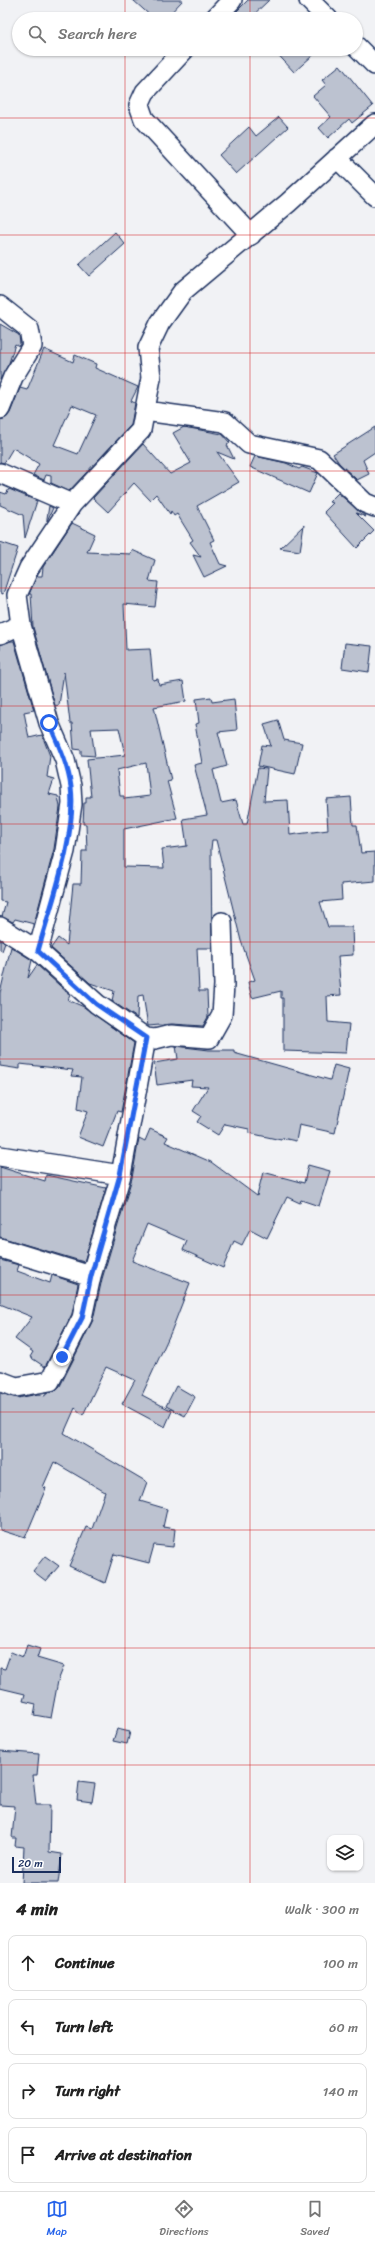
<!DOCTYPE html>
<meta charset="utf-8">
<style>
:root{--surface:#fff;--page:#f2f2f2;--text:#222;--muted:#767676;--line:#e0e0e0;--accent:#2563eb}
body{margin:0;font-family:Sriracha,sans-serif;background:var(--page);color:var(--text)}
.controls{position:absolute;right:12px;bottom:12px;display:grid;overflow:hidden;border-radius:8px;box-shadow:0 1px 3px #0004}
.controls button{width:36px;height:36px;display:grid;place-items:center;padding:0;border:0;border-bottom:1px solid var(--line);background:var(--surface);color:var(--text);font:20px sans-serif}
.scale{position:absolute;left:12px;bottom:10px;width:49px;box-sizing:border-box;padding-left:4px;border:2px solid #1b2f5e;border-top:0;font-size:11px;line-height:14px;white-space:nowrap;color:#1b2f5e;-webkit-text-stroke:3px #fff;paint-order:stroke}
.stop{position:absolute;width:12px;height:12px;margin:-9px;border:3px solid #2563eb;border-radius:50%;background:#fff}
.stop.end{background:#2563eb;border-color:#fff;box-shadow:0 1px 4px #0008}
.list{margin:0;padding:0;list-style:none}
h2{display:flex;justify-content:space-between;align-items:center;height:52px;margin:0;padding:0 16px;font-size:17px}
h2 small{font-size:13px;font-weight:400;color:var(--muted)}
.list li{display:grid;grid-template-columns:26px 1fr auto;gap:12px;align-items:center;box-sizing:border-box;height:56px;margin:0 8px 8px;padding:0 8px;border:1px solid var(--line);border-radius:8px}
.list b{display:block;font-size:15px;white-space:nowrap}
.list em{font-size:13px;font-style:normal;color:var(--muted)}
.icon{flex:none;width:22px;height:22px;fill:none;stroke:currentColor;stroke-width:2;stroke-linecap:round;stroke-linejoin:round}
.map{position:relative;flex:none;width:375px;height:1883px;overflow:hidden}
.search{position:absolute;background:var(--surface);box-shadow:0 1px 3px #0004;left:12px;right:12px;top:12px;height:44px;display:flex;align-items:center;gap:10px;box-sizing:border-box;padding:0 14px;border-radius:22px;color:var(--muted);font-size:15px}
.sheet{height:308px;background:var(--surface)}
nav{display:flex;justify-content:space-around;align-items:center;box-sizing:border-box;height:56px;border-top:1px solid var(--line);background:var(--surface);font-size:11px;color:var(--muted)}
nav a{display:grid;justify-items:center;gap:2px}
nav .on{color:var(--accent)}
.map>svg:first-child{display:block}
.building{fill:#bcc2d0;stroke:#1b2f5e;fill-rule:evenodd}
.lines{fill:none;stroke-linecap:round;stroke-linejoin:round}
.street-casing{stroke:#1b2f5e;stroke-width:22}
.street{stroke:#fff;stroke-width:19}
.route{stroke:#2563eb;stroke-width:5}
.grid{fill:none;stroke:#d62828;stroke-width:1;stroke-opacity:0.55}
</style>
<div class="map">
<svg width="375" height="1883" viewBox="0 0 375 1883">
<rect width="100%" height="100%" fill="#f1f2f5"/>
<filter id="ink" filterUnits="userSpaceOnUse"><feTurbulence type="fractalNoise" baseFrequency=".025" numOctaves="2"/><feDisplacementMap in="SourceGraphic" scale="8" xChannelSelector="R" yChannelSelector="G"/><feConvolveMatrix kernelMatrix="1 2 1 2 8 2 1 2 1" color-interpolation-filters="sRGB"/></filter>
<g filter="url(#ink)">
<path class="building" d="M133 0H183L165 19H154Z
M248 0H269L249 19H229Z
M273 49H320L294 72Z
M340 65 373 106 352 123 349 119 328 138 319 128 331 117 313 96 326 85 322 80Z
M279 117 288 127 236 174 219 155 249 127 256 136Z
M115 232 125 244 89 276 79 265Z
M0 324 19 335 20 344 19 346 15 344 9 363 0 380Z
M44 349 73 362 75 355 96 364 95 368 138 387 131 401 135 403 131 425 69 491 51 483V476L46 475 44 480 33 475 39 464 13 448 4 463 0 462V420L6 418 10 413 20 388 27 390ZM72 405 96 415 78 454 54 445Z
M184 427 222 434 230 443 227 445 234 459 217 452 239 482 197 506 214 540 210 542 220 564 227 566 204 577 193 555 201 557 190 542 193 540 177 514 174 516 171 511 170 514 156 494 150 500 134 483 108 512 93 498 143 444 170 474 191 463 173 433Z
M375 427V452L363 460 369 474 357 480 339 463 333 454Z
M255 456 286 463 299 469 302 467 318 473 309 493 250 467Z
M9 489 37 501 25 538 23 515 0 505V492L6 494Z
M338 493 366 517 356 513 374 531 357 548 324 512 333 503 329 502Z
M49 506 53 508 47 521V518Z
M72 523 95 534 87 552 131 554 132 550 155 560 149 581 158 582 155 607 124 604 126 650 150 649 153 680 158 679 159 685 183 681 186 701 154 707 171 780 167 781 177 818 124 829V867L164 868 162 849 187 846 183 819 207 815 194 765 202 763 195 724 199 723 196 699 211 697 212 702 234 699 237 730 218 732 227 766 213 770 221 803 236 800 243 824H247L258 768 267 769 264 801 288 800 290 835 328 830 326 799 351 797 353 825H357L361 853 375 852V881L341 884 342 900 320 902 328 927H352L353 955 338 956 341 995 327 996 328 1022 349 1024 346 1053 283 1051V998H281V991L252 998 248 982 255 980 241 941 216 840H212L211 849 212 948H197L199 991H207L208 1017 203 1026 172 1024 148 1026 143 995 138 996 137 1018 112 1001 114 991 90 983 51 948 58 938 67 945 73 884H81L82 851H87L86 824H83L84 803H86V797H91L87 759 125 755 119 728 91 729 95 756 81 755V750L74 749 72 723H70L64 672 59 705 55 706 33 627 31 594H29L37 576H42L43 567ZM146 763 150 796 124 799V796H120L117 770Z
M304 525 300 551 280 548Z
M0 542 18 548 3 594 0 593Z
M11 641H14L34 710 24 712 29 738 42 735 50 756 47 777 54 779 49 794 58 796 60 807 54 849 34 924 15 919 13 922 2 917 6 902 0 901V645Z
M345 643 372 646 369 672 342 668Z
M278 720 284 740 302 743 295 774 258 766 262 745 271 746 264 724Z
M0 940 5 943 2 951 0 950Z
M11 947 32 960 28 978 37 965 70 995 68 1000 84 1007 134 1043 121 1112 117 1111 103 1147 78 1137 88 1111 78 1108 82 1077 71 1076 73 1070 20 1064V1069L0 1066V993Z
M176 1046 209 1050H234V1053L330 1080 334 1065 349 1069 335 1133 299 1125 296 1141 282 1138 281 1140 249 1133V1129L225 1124 218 1135 197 1122 201 1116 193 1111 208 1087 191 1086 192 1080 157 1085 154 1063 178 1059Z
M150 1129 168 1137 165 1142 211 1162 257 1196 263 1172 304 1183 308 1165 330 1171 319 1206 301 1200 300 1203 287 1197 267 1238 250 1229 242 1245 234 1241 223 1268 183 1250 187 1241 147 1224 132 1261 190 1283 171 1332 142 1395 172 1411 165 1427 122 1404 135 1380 106 1367 83 1415 75 1408 64 1433 147 1482 140 1501 167 1509 163 1527 175 1529 173 1547 154 1545 149 1563 114 1554 105 1583 69 1566 86 1527 92 1529 105 1492 54 1462 43 1487 46 1488 25 1538 0 1530V1393L18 1398 38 1394 45 1396 46 1393 56 1390 60 1386 93 1320 102 1279 132 1178 139 1138 145 1141Z
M0 1167 45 1181 46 1175 106 1188 84 1262 0 1237Z
M0 1260 19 1265 17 1271 50 1283 52 1275 78 1284 72 1314 45 1367 30 1357 33 1352 15 1339 32 1317 0 1304Z
M176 1386 195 1397 185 1416 166 1406Z
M45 1556 59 1566 46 1581 33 1571Z
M27 1645 40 1649 37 1658 64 1666 58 1681 51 1718 34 1715 36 1704 23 1701 25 1694 0 1688V1668L5 1669 11 1652 23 1657Z
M117 1729 130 1732 127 1744 113 1741Z
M0 1751 39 1754 37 1775H33L36 1805H50L49 1852 62 1854 58 1883H22L24 1847 15 1846 16 1838H12L15 1806 0 1805Z
M79 1782 95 1784 92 1802 77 1800Z"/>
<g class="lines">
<defs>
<path id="street" d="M309 0 328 19
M214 19 232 0
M356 46 375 65
M185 49 145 92 139 105 144 119 251 235
M337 158 375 196
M0 306 29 329 32 346 13 377 0 409
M145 411 225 422 249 444 319 459 365 503 375 507
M0 473 72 504
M0 634 21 625
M0 927 38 951 97 1004 146 1038 155 1039 171 1035 209 1038 222 1015 224 985 222 922
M38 951 65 851 72 804 71 786 65 760 49 723 21 625 17 595 29 568 72 504 141 430 151 378 148 348 160 323 183 291 288 203 375 124
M0 1156 121 1175
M0 1248 91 1276
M0 1381 16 1387 50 1381 82 1318 91 1276 121 1175 146 1038"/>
</defs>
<use href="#street" class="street-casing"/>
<use href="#street" class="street"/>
</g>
</g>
<g class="lines" filter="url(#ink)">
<path class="route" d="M49 723C58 744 68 764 71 787 77 835 51 904 38 951L96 1004 146 1038 120 1175 91 1276 82 1318 62 1357"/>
</g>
<path class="grid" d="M125 0V19M250 0V19M125 49V1883M250 49V1883M0 118H375M0 235H375M0 353H375M0 471H375M0 588H375M0 706H375M0 824H375M0 942H375M0 1059H375M0 1177H375M0 1295H375M0 1412H375M0 1530H375M0 1648H375M0 1765H375"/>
</svg>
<div class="controls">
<button><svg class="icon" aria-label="layers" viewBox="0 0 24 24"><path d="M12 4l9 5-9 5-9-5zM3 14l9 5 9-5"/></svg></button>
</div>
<div class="scale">20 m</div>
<div class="stop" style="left:49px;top:723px"></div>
<div class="stop end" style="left:62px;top:1357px"></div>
<div class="search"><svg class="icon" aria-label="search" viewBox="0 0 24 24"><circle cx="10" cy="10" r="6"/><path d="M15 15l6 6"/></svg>Search here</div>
</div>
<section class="sheet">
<h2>4 min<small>Walk · 300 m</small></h2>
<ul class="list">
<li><svg class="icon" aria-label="ahead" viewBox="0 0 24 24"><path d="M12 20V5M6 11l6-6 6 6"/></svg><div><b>Continue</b></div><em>100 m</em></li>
<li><svg class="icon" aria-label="left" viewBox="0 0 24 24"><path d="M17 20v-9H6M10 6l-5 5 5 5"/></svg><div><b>Turn left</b></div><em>60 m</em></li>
<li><svg class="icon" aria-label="right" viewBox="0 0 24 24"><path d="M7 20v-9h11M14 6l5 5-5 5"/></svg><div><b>Turn right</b></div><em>140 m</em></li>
<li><svg class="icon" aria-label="arrive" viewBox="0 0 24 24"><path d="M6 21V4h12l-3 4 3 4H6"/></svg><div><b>Arrive at destination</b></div></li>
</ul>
</section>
<nav>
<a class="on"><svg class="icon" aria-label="map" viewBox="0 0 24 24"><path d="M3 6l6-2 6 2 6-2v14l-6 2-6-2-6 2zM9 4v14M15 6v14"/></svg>Map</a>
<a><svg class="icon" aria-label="directions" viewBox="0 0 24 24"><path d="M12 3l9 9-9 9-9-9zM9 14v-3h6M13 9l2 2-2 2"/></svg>Directions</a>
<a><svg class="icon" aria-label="saved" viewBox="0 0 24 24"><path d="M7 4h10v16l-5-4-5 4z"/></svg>Saved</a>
</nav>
